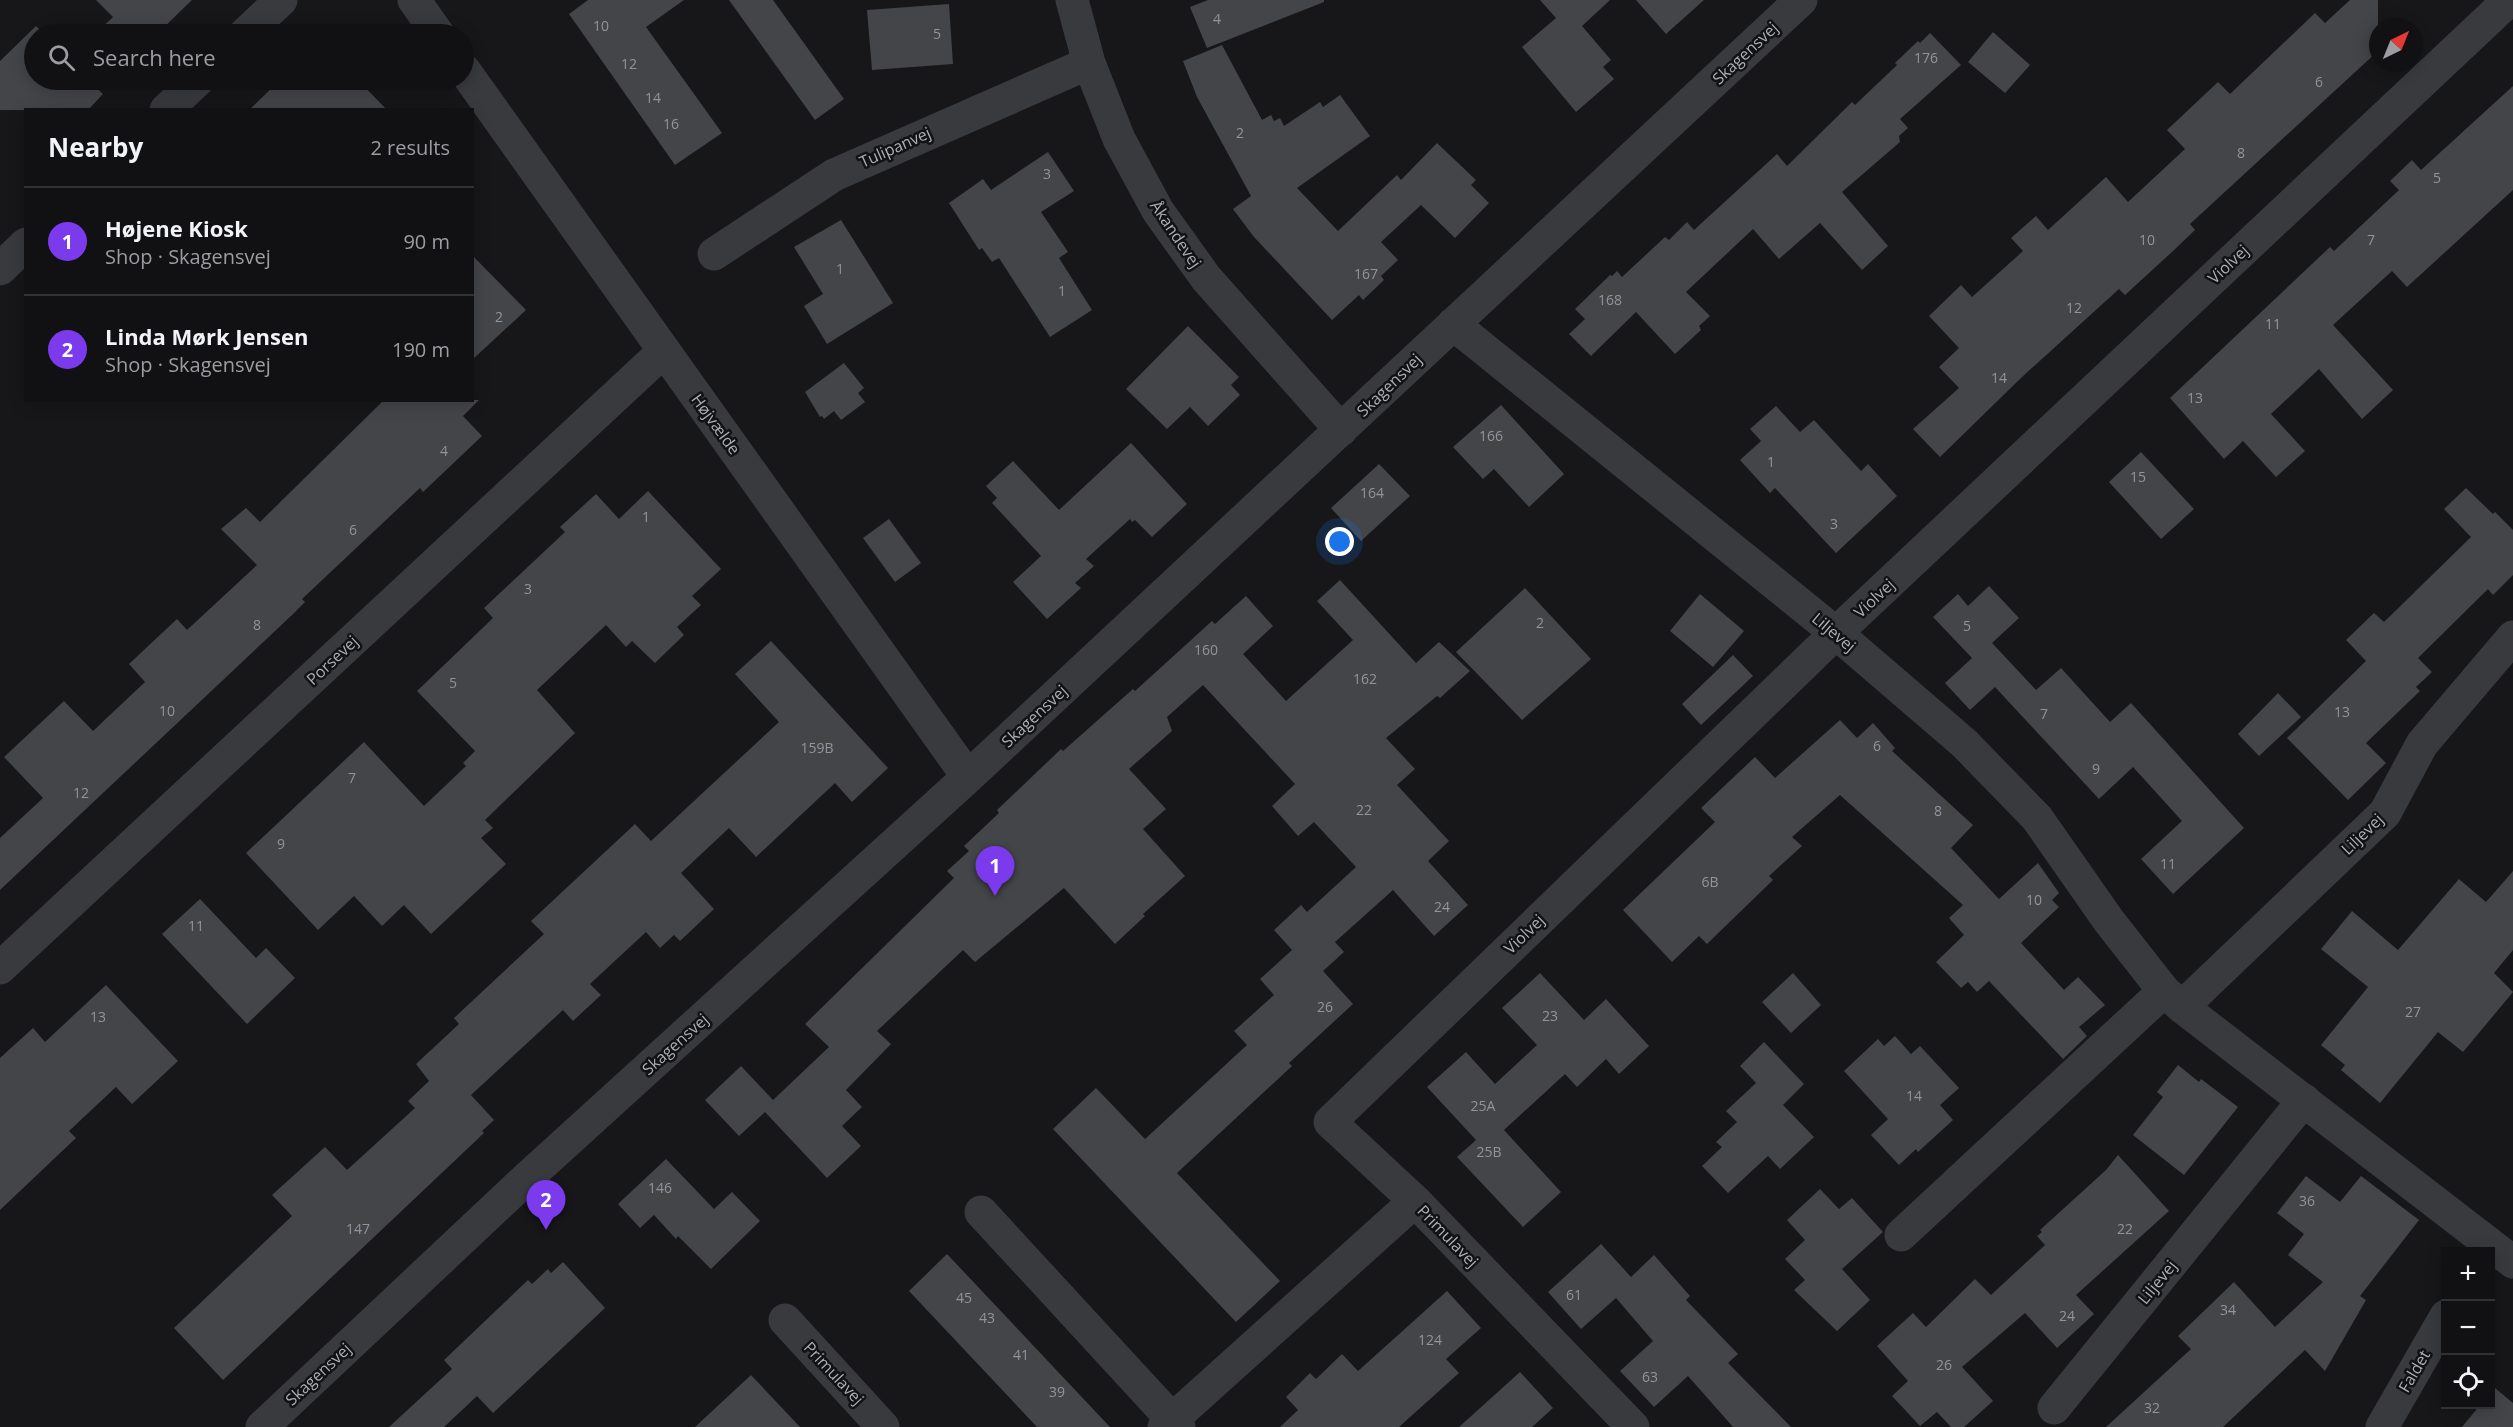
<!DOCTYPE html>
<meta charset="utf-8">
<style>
:root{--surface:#111113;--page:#1a1a1c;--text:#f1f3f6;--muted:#9c9da0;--line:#303133;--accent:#7c3aed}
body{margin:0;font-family:"Open Sans",sans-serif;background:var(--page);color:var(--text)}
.controls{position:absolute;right:18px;bottom:18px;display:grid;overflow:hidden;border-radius:0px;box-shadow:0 3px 15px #0003}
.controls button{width:54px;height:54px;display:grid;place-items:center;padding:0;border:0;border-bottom:2px solid var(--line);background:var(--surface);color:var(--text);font:30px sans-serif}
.compass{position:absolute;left:2369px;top:18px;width:54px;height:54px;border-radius:50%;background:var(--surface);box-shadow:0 3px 15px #0003;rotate:43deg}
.you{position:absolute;left:1340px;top:542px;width:21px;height:21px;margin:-15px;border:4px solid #fff;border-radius:50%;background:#1a73e8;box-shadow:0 0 0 9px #1a73e833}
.badge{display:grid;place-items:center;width:39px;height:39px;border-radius:50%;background:var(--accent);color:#fff;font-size:20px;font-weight:700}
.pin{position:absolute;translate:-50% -50px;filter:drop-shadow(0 2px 3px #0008)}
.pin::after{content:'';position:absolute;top:32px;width:21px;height:18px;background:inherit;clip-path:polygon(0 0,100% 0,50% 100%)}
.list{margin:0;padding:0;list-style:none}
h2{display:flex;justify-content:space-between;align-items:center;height:78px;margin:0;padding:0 24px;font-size:26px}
h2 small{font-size:20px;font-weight:400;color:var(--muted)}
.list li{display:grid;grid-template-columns:39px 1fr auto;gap:18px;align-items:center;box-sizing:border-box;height:108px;padding:0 24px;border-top:2px solid var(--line)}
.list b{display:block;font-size:22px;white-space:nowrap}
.list p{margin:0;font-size:20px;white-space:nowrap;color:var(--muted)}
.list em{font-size:20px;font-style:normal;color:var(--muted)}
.icon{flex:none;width:33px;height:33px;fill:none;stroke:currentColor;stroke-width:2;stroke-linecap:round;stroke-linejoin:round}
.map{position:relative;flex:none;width:2513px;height:1427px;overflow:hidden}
.search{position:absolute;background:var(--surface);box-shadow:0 3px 15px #0003;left:24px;top:24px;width:450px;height:66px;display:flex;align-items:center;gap:15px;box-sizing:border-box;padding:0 21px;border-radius:33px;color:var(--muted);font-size:22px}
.panel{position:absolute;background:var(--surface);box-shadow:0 3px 15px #0003;left:24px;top:108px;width:450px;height:294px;border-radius:0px}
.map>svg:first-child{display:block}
.building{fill:#444549}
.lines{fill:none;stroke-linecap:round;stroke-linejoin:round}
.minor{stroke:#393a3e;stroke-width:33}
.labels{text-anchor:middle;stroke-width:5;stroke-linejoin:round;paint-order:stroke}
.number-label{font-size:14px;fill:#90949c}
.street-label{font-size:16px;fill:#aaafb8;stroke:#121214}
</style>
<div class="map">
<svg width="2513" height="1427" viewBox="0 0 2513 1427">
<rect width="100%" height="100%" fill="#171719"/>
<path class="building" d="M96 0H192L157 34H95L113 17Z
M588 0H684L646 27 722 133 675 165 569 14Z
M729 0H773L844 99 815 120Z
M1208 0H1324V2L1207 48 1190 7Z
M1540 0H1610L1582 26 1611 60 1603 67 1614 79 1576 112 1522 47 1556 18Z
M1636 0H1704L1666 34Z
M2350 0H2378V51L2190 224 2195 230 2173 251 2125 295 2119 289 2022 377 1940 457 1913 429 1959 388 1939 367 1959 348 1929 316 1961 285 1972 297 2023 251 2011 238 2036 216 2048 230 2106 177 2128 202 2185 149 2167 130 2218 82 2230 94 2315 13 2325 23Z
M949 4 953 64 872 70 867 10Z
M36 26 44 34H34V80H88L103 94 88 110H0V61Z
M1993 32 2030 65 2005 93 1968 62Z
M1930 33 1961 65 1900 119 1908 128 1899 136 1900 142 1842 192 1888 246 1862 270 1820 223 1779 259 1753 229 1686 292 1710 316 1699 326 1701 330 1675 354 1636 312 1591 356 1569 334 1585 319 1575 309 1610 275 1612 276 1617 271 1622 277 1665 237 1669 240 1687 222 1694 230 1777 154 1787 166 1852 102 1855 105 1897 65 1895 63 1918 41 1920 43Z
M1222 45 1262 120 1271 115 1274 121 1280 118 1284 126 1320 102 1323 107 1340 95 1370 136 1297 188 1338 231 1397 175 1401 180 1437 143 1476 180 1471 185 1489 203 1455 238 1421 205 1381 242 1398 260 1381 276 1384 280 1363 300 1359 295 1332 320 1254 237 1233 209 1251 196 1197 97 1183 61Z
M280 80H358L387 110H249Z
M2513 86V190L2407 287 2392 271 2333 325 2393 390 2362 419 2319 369 2271 414 2305 451 2276 477 2243 441 2224 459 2170 398 2330 247 2334 251 2399 190 2390 181 2412 160 2421 170Z
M1048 152 1074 191 1041 212 1068 252 1059 258 1092 310 1050 337 999 258 992 262 982 248 979 250 949 203 983 179 991 190Z
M841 220 893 303 827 344 804 306 823 294 794 247Z
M472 255 526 310 472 360Z
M1188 326 1239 377 1231 385 1240 395 1208 426 1190 407 1167 429 1126 389Z
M844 363 864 388 858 393 865 402 841 420 834 411 824 419 822 416 820 417 805 392Z
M384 400H479L463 416 482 436 423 492 420 488 302 599 305 602 292 615 0 890V838L43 798 4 757 64 701 93 731 145 682 129 664 177 619 187 630 257 565 221 529 246 508 260 522Z
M1501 405 1564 474 1529 507 1494 469 1483 479 1453 447Z
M1776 406 1800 432 1814 420 1861 471 1868 464 1897 496 1836 553 1775 488 1770 493 1740 460 1761 441 1750 429Z
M1131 443 1187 504 1152 537 1135 520 1132 522 1130 519 1086 559 1094 566 1075 583 1081 588 1047 619 1013 582 1041 556 992 503 997 498 986 486 1013 461 1059 510Z
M2141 452 2194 509 2161 539 2109 482Z
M1379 464 1410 496 1361 541 1331 508Z
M2466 488 2493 514 2495 512 2513 530V575L2493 595 2488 589 2418 658 2432 672 2416 687 2420 691 2366 743 2386 763 2348 800 2287 738 2366 661 2346 640 2374 613 2384 622 2471 537 2444 509Z
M648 491 721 569 692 596 701 605 677 627 684 635 655 663 632 641 626 647 606 625 537 690 575 733 485 820 493 828 481 838 506 864 431 934 404 905 382 926 354 896 318 930 246 853 364 742 424 806 466 766 463 763 475 751 417 691 493 618 484 608 565 532 560 527 596 494 619 519Z
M889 519 921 563 895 582 863 538Z
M1340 580 1416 663 1439 642 1470 671 1440 698 1437 696 1386 738 1415 769 1397 785 1449 841 1428 861 1468 905 1434 936 1393 890 1335 942 1344 952 1323 971 1353 1004 1289 1063 1292 1066 1177 1173 1280 1281 1236 1322 1053 1129 1096 1088 1145 1139 1247 1045 1234 1031 1274 995 1260 979 1292 950 1274 930 1301 905 1307 912 1356 867 1314 822 1298 836 1272 806 1295 784 1203 685 1167 717 1172 731 1129 769 1166 809 1143 829 1185 876 1143 914 1145 916 1115 944 1064 888 975 962 963 950 877 1031 891 1044 846 1090 862 1107 842 1126 861 1146 827 1178 765 1112 739 1136 705 1100 741 1066 773 1100 829 1047 805 1024 954 878 947 871 969 851 964 846 999 813 997 810 1061 749 1063 751 1133 689 1135 691 1212 621 1215 624 1246 596 1273 626 1243 654 1286 701 1353 640 1317 601Z
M1989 586 2019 618 1992 643 2036 690 2061 668 2110 722 2131 703 2244 828 2173 894 2141 859 2182 821 2133 767 2099 799 1995 687 1970 710 1945 683 1972 658 1933 617 1958 594 1968 606Z
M1525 588 1591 659 1522 720 1456 652Z
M1700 594 1744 631 1713 667 1670 631Z
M771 641 888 768 852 802 835 783 756 857 729 828 681 873 714 909 680 941 674 935 660 948 646 932 590 984 601 995 573 1021 563 1010 471 1095 494 1120 482 1131 484 1133 223 1380 174 1328 292 1216 272 1195 325 1147 347 1170 415 1108 408 1101 429 1081 416 1064 459 1024 454 1018 544 934 531 921 635 824 651 841 779 722 735 674Z
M1733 655 1753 676 1701 725 1682 704Z
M2278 693 2301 717 2259 756 2238 734Z
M1840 720 1857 738 1873 723 1895 748 1892 751 1973 825 1951 848 1999 899 2038 863 2059 893 2052 900 2059 907 2021 943 2064 990 2078 977 2105 1005 2079 1027 2087 1036 2063 1059 1989 981 1977 992 1968 982 1961 988 1936 962 1964 935 1949 918 1963 905 1840 795 1792 837 1802 846 1769 876 1773 880 1707 944 1699 936 1672 962 1623 910 1715 822 1701 808 1755 757 1775 778Z
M2513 871V950L2494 973 2513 992 2463 1052 2438 1032 2380 1103 2341 1070 2345 1065 2321 1045 2368 987 2321 949 2352 911 2398 950 2459 879 2486 902Z
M200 899 256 958 266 948 295 978 247 1024 162 934Z
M1540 973 1584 1020 1606 999 1649 1046 1619 1074 1606 1059 1577 1087 1565 1074 1504 1130 1561 1192 1523 1227 1457 1157 1476 1140 1427 1087 1466 1052 1495 1084 1537 1045 1502 1008Z
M1793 973 1821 1005 1791 1033 1762 1002Z
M106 985 178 1061 132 1104 116 1087 69 1131 76 1138 0 1210V1058L33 1028 45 1042Z
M1895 1036 1911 1054 1920 1046 1959 1088 1940 1105 1953 1120 1918 1152 1916 1149 1899 1165 1871 1135 1888 1119 1844 1071 1878 1039 1884 1046Z
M1764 1042 1804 1084 1783 1105 1814 1137 1780 1169 1768 1156 1728 1193 1702 1166 1722 1147 1716 1142 1737 1122 1726 1111 1756 1083 1740 1066Z
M2178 1065 2199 1082 2201 1079 2238 1107 2184 1175 2133 1135 2163 1097 2157 1092Z
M2118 1155 2169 1211 2076 1295 2094 1314 2057 1348 2025 1313 1962 1367 1993 1401 1964 1427H1951L1937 1412 1920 1426 1892 1396 1908 1381 1877 1346 1913 1313 1926 1327 1975 1279 1991 1295 2045 1245 2037 1236 2042 1232 2040 1230 2106 1170Z
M666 1159 714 1209 732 1192 760 1221 711 1269 678 1236 676 1239 654 1215 640 1228 618 1204Z
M2306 1176 2340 1202 2361 1176 2419 1220 2360 1296 2366 1300 2325 1371 2305 1350 2223 1427H2106L2191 1349 2178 1336 2234 1282 2275 1327 2323 1282 2288 1255 2304 1234 2277 1213Z
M1820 1189 1839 1209 1852 1198 1883 1232 1842 1269 1870 1300 1837 1331 1794 1290 1805 1280 1785 1259 1805 1240 1787 1220Z
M1601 1244 1631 1277 1654 1255 1690 1296 1686 1300 1738 1354 1728 1363 1791 1427H1733L1688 1376 1654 1407 1620 1371 1653 1341 1616 1298 1581 1329 1548 1292Z
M947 1254 1110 1427H1037L909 1291Z
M563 1262 605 1308 493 1413 477 1396 444 1427H389L452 1369 444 1360 528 1280 532 1284 548 1269 551 1273Z
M1447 1291 1481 1328 1446 1359 1459 1373 1399 1427H1280L1298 1410 1286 1397 1310 1373 1316 1379 1342 1354 1358 1371Z
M1520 1372 1553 1408 1532 1427H1459Z
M751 1375 800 1427H695Z
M2495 1388 2513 1403V1427H2462L2481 1404H2490V1394Z"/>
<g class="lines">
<path class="minor" d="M414 0 438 34
M1072 0 1089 63 1119 139 1158 211 1206 278 1341 430
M245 34 281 0
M464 70 968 777
M166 110 198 80
M714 254 834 175 1089 63
M0 269 26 244
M1453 324 1836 633 1964 743 2037 818 2109 921 2164 991 2182 1007 2513 1262
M0 968 664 351
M2182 1007 2385 813 2422 744 2513 637
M1415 1201 1330 1122 1836 633 2509 0
M981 1212 1179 1427
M1901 1235 2164 991
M785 1320 883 1427
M2054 1408 2304 1100
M262 1427 527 1178 968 777 1801 0
M1164 1427 1415 1201 1633 1427
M2382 1427 2446 1316"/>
</g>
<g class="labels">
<g class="number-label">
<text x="1217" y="24">4</text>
<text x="601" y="31">10</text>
<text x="937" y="39">5</text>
<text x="1926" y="63">176</text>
<text x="629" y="69">12</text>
<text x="2319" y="87">6</text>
<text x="653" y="103">14</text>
<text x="671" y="129">16</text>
<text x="1240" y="138">2</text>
<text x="2241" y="158">8</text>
<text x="1047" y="179">3</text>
<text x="2437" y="183">5</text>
<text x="2147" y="245">10</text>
<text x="2371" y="245">7</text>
<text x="840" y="274">1</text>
<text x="1366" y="279">167</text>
<text x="1062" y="296">1</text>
<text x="1610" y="305">168</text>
<text x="2074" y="313">12</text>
<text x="499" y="322">2</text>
<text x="2273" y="329">11</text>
<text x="1999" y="383">14</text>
<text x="2195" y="403">13</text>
<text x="1491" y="441">166</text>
<text x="444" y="456">4</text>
<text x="1771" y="467">1</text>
<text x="2138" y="482">15</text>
<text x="1372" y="498">164</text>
<text x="646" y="522">1</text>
<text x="1834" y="529">3</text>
<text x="353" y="535">6</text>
<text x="528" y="594">3</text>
<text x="1540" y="628">2</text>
<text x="257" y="630">8</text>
<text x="1967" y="631">5</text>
<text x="1206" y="655">160</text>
<text x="1365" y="684">162</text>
<text x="453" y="688">5</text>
<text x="167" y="716">10</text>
<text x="2342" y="717">13</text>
<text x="2044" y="719">7</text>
<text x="1877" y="751">6</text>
<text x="817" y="753">159B</text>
<text x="2096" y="774">9</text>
<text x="352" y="783">7</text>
<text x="81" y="798">12</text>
<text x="1364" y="815">22</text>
<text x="1938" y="816">8</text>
<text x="281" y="849">9</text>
<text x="2168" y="869">11</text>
<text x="1710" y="887">6B</text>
<text x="2034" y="905">10</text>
<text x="1442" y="912">24</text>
<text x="196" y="931">11</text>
<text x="1325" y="1012">26</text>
<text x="2413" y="1017">27</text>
<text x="1550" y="1021">23</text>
<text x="98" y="1022">13</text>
<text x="1914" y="1101">14</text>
<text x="1483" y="1111">25A</text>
<text x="1489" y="1157">25B</text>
<text x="660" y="1193">146</text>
<text x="2307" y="1206">36</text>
<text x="358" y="1234">147</text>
<text x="2125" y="1234">22</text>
<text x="1574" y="1300">61</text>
<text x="964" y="1303">45</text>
<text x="2228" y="1315">34</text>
<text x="2067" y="1321">24</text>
<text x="987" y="1323">43</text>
<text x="1430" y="1345">124</text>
<text x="1021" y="1360">41</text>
<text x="1944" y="1370">26</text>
<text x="1650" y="1382">63</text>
<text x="1057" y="1397">39</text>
<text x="2152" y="1413">32</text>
</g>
<g class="street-label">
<text transform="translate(1745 53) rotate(-43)" y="6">Skagensvej</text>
<text transform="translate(895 147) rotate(-24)" y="6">Tulipanvej</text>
<text transform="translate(1176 234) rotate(56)" y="6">Åkandevej</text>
<text transform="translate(2228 264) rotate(-43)" y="6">Violvej</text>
<text transform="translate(1389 385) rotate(-44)" y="6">Skagensvej</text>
<text transform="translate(716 424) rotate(54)" y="6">Højvælde</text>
<text transform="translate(1874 598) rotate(-43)" y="6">Violvej</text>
<text transform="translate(1834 632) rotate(40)" y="6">Liljevej</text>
<text transform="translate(332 660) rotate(-43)" y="6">Porsevej</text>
<text transform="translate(1034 716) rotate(-43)" y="6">Skagensvej</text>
<text transform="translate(2362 834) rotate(-44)" y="6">Liljevej</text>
<text transform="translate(1524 934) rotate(-44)" y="6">Violvej</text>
<text transform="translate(675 1044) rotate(-42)" y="6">Skagensvej</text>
<text transform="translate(1448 1236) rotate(46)" y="6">Primulavej</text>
<text transform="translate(2157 1282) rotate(-51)" y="6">Liljevej</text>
<text transform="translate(2414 1371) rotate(-60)" y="6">Faldet</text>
<text transform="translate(834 1373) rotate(47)" y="6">Primulavej</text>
<text transform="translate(318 1374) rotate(-43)" y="6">Skagensvej</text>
</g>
</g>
</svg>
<div class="controls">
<button>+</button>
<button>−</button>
<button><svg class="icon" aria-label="locate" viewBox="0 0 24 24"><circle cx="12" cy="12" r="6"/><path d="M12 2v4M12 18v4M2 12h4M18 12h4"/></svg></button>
</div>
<svg class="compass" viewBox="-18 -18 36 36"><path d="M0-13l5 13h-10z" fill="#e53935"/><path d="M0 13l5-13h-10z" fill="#9c9da0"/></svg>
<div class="you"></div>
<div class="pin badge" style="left:995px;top:896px">1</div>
<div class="pin badge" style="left:546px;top:1230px">2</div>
<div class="search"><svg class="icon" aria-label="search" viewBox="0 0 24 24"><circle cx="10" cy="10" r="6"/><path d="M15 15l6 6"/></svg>Search here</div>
<section class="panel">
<h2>Nearby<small>2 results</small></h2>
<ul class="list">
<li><span class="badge">1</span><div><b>Højene Kiosk</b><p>Shop · Skagensvej</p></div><em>90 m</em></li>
<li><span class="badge">2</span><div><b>Linda Mørk Jensen</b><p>Shop · Skagensvej</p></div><em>190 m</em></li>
</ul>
</section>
</div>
